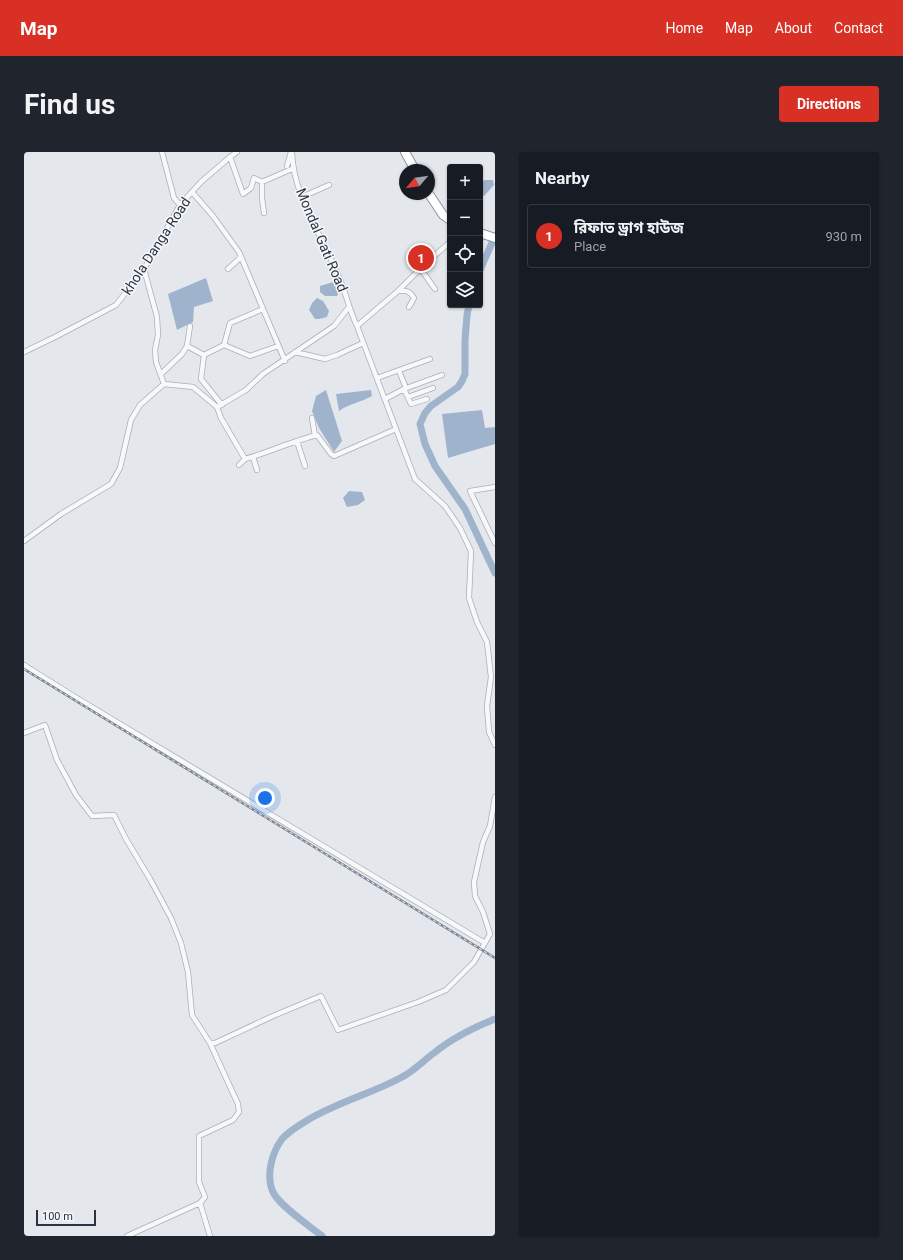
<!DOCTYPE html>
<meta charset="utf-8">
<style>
:root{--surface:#171b24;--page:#20242c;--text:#f1f3f6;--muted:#9ea1a6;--line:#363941;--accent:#d93025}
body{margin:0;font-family:Roboto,"Noto Sans Bengali",sans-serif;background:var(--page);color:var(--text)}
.controls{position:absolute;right:12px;top:12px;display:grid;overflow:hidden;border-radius:4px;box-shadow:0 1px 3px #0004}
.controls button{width:36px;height:36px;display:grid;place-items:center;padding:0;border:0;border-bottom:1px solid var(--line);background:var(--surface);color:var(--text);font:20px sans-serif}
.compass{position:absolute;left:375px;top:12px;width:36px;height:36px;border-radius:50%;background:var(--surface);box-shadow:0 1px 3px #0004;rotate:241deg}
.scale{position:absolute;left:12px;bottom:10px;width:60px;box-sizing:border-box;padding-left:4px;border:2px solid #2b3445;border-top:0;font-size:11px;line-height:14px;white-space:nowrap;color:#2b3445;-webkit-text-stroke:3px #f4f6f9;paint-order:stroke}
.you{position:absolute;left:241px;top:646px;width:14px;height:14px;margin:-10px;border:3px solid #fff;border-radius:50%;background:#1a73e8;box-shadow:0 0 0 6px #1a73e833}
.badge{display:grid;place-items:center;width:26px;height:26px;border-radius:50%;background:var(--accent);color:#fff;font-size:13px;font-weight:700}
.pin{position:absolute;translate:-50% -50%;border:2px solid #fff;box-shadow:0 1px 4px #0006}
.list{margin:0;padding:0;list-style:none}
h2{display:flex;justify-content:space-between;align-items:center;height:52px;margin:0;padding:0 16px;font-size:17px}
h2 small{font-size:13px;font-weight:400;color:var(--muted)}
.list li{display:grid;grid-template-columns:26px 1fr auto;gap:12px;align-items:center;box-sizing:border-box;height:64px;margin:0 8px 8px;padding:0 8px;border:1px solid var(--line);border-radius:4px}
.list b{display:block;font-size:15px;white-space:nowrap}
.list p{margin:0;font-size:13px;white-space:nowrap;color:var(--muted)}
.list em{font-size:13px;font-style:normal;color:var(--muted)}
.icon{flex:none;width:22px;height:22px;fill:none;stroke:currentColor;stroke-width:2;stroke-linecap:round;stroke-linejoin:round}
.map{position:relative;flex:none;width:471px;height:1084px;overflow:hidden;border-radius:4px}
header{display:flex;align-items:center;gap:24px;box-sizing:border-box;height:56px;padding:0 20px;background:var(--accent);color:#fff}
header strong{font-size:19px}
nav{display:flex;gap:22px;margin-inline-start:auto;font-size:14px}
.intro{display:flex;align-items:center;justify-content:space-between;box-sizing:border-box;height:96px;padding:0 24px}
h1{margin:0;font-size:28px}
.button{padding:10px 18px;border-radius:4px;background:var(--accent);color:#fff;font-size:14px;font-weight:700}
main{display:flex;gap:24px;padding:0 24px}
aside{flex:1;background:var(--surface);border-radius:4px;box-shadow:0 1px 3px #0004}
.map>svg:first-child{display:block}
.water{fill:#9fb4cc}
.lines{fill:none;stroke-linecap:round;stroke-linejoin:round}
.river{stroke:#9fb4cc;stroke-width:7}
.street-casing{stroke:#a9aeb7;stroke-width:6}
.highway-casing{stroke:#8b94a3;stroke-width:10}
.street{stroke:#f7f8fa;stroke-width:4.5}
.highway{stroke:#fff;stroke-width:8}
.rail-casing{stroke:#7d8696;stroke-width:2.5}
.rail{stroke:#f4f6f9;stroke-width:1;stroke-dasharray:3;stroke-linecap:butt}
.labels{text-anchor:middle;stroke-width:3;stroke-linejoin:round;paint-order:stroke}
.street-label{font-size:14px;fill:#2b3445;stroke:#f4f6f9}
</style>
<header>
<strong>Map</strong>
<nav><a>Home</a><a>Map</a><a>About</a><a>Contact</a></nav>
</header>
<div class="intro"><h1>Find us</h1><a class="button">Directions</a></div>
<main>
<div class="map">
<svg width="471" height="1084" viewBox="0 0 471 1084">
<rect width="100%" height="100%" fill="#e4e7ec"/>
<path class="water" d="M461 28H469L470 33 460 44 456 40V30Z
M182 126 189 149 170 155 169 170 153 178 144 142Z
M309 130 312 132 315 140 313 144H301L296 140V134Z
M293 146 299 149 305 159 303 165 295 167H291L285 158 288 151Z
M302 238 318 289 310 300 295 276 288 259 292 244Z
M347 238 348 244C337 250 325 252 315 259L312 242Z
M458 258 461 276 471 275V292L424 306 418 262Z
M325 339 338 340 341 348 334 353 323 355 319 346Z"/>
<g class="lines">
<path class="river" d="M456 118 471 84
M445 153 443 163 441 188V222L438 229 434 235 407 254 401 261 396 272 401 292 411 314 441 357 471 421
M298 1084C284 1073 259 1056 250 1042 245 1033 245 1022 247 1012 249 1003 252 995 258 987 264 980 274 974 282 969 313 950 347 942 378 925 390 919 400 908 410 901 427 887 451 875 471 867"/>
<defs>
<path id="street" d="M138 0 150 46 156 53
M268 0C269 44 298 83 314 123 322 140 325 158 333 174L391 327 421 354 436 376 447 399 445 446 453 470 463 490 467 525 463 554 465 580 471 593
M206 5 219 42 227 36 230 26 238 30V46L240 61
M263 14 267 0
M238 30 270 16
M168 40 189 64 215 100 261 209
M280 44 305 33
M396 116 411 137
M120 117 133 165 134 183 131 198 132 210 140 232 169 235 193 255 197 266 221 307C245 300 269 289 293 283L307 302 310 304 372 277
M204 117 217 105
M374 139C382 138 386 139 390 146L385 155
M333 174 374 139 400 113 426 90
M200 193 206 171 239 157
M163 194 166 174
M0 200 31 185 92 153 120 117 156 53 177 30 206 5 213 0
M271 200 301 207 313 203 339 191
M375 219 382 236
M137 222 158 202 163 194 180 203
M353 226 406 207
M380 237 387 252 403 247
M384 245 409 236
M361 247 380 237 418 223
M198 253 177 227 180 203 200 193 226 204 254 194
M193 255 222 238 239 222 310 174 325 155
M288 266 291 284
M273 289 281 314
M229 305 233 318
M215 313 221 307
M471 335 446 339 471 391
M0 389 37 362 87 332 96 316 107 268 116 253 140 232
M0 513 51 545 461 791
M0 581 21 573 33 608 52 643 68 664 90 663 102 687 126 727 147 766 157 791 164 820 168 863 186 891H191L249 864 297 844 314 878 394 850 422 838 450 810 466 782 459 760 451 744 450 730 459 690 466 674 471 645
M176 1051 186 1084
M103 1084 176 1051 181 1045 175 1030V984L209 968 215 960 214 952 186 891"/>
<path id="highway" d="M381 0 391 18
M405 42 419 63 426 68
M456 81 471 86"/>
</defs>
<use href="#street" class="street-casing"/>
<use href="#highway" class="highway-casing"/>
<use href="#street" class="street"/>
<use href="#highway" class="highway"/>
<defs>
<path id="rail" d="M0 517 471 806"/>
</defs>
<use href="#rail" class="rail-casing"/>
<use href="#rail" class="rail"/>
</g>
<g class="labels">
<g class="street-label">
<text transform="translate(298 88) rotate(67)" y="5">Mondal Gati Road</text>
<text transform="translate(132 94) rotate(-57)" y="5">khola Danga Road</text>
</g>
</g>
</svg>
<div class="controls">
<button>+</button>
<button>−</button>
<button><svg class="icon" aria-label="locate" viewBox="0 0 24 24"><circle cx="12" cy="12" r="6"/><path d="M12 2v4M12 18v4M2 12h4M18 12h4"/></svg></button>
<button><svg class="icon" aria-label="layers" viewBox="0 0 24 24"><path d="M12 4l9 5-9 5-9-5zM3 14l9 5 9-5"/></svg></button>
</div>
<svg class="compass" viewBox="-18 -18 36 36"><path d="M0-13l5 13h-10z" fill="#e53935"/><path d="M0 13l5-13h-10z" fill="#9ea1a6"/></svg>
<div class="scale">100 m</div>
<div class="you"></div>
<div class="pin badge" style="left:397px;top:106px">1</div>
</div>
<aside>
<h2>Nearby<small></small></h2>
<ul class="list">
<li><span class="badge">1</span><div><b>রিফাত ড্রাগ হাউজ</b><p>Place</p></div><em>930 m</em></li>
</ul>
</aside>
</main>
